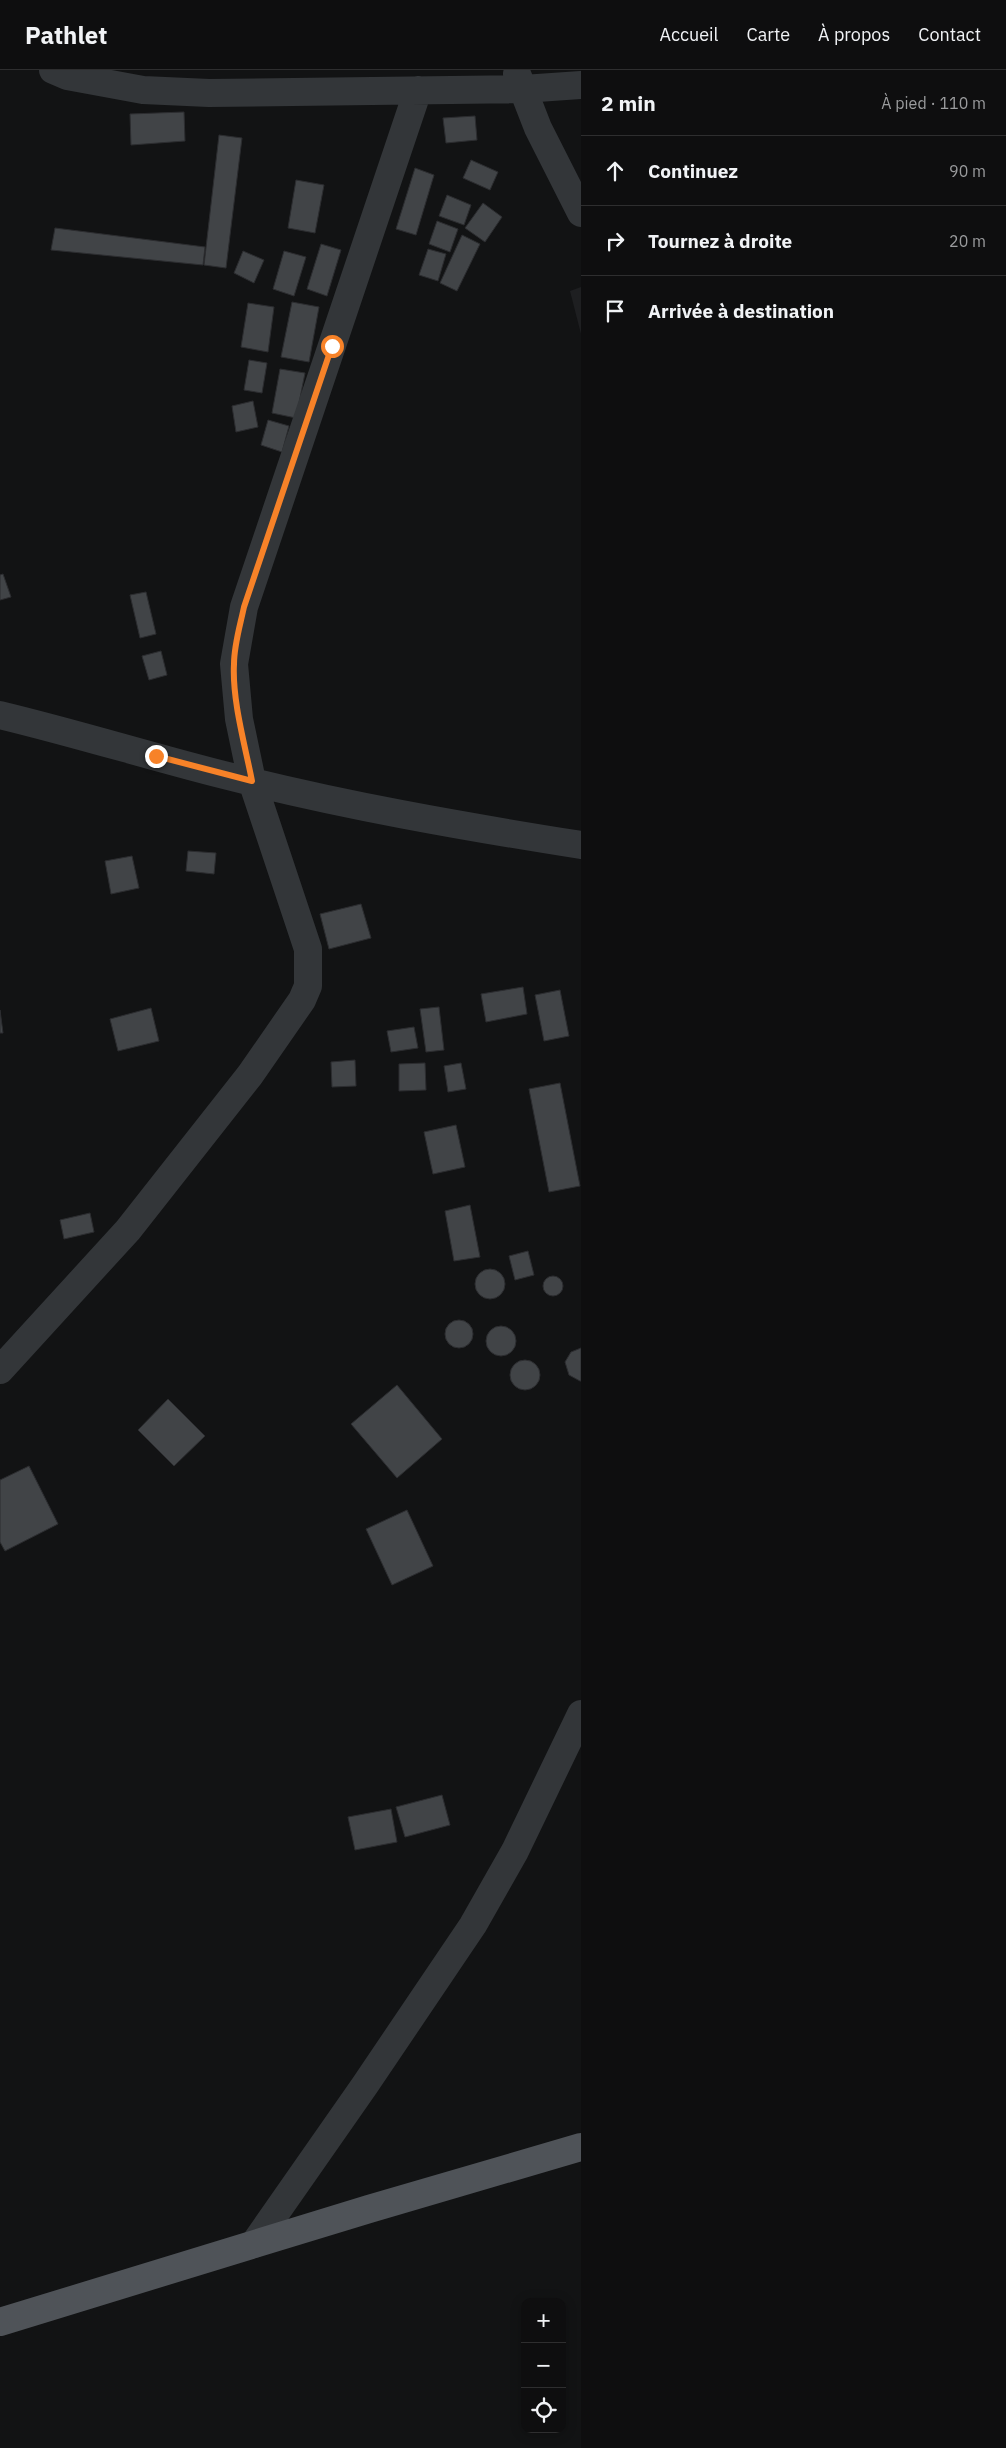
<!DOCTYPE html>
<html lang="fr">
<meta charset="utf-8">
<style>
:root{--surface:#0e0e0f;--page:#1c1c1d;--text:#f1f3f6;--muted:#9b9c9e;--line:#2e2e2f}
body{margin:0;font-family:"IBM Plex Sans",sans-serif;background:var(--page);color:var(--text)}
.controls{position:absolute;right:15px;bottom:15px;display:grid;overflow:hidden;border-radius:10px;box-shadow:0 2px 12px #0003}
.controls button{width:45px;height:45px;display:grid;place-items:center;padding:0;border:0;border-bottom:1px solid var(--line);background:var(--surface);color:var(--text);font:25px sans-serif}
.stop{position:absolute;width:15px;height:15px;margin:-11px;border:4px solid #f78228;border-radius:50%;background:#fff}
.stop.end{background:#f78228;border-color:#fff;box-shadow:0 1px 5px #0008}
.list{margin:0;padding:0;list-style:none}
h2{display:flex;justify-content:space-between;align-items:center;height:65px;margin:0;padding:0 20px;font-size:21px}
h2 small{font-size:16px;font-weight:400;color:var(--muted)}
.list li{display:grid;grid-template-columns:32px 1fr auto;gap:15px;align-items:center;box-sizing:border-box;height:70px;padding:0 20px;border-top:1px solid var(--line)}
.list b{display:block;font-size:19px;white-space:nowrap}
.list em{font-size:16px;font-style:normal;color:var(--muted)}
.icon{flex:none;width:28px;height:28px;fill:none;stroke:currentColor;stroke-width:2;stroke-linecap:round;stroke-linejoin:round}
.map{position:relative;flex:none;width:581px;height:2378px;overflow:hidden}
header{display:flex;align-items:center;gap:30px;box-sizing:border-box;height:70px;padding:0 25px;background:var(--surface);border-bottom:1px solid var(--line)}
header strong{font-size:24px}
nav{display:flex;gap:28px;margin-inline-start:auto;font-size:18px}
main{display:flex}
aside{flex:1;background:var(--surface)}
.map>svg:first-child{display:block}
.built{fill:#1e1f21}
.building{fill:#414447;stroke:#2c2d30}
.lines{fill:none;stroke-linecap:round;stroke-linejoin:round}
.minor{stroke:#333639;stroke-width:28}
.major{stroke:#4f5358;stroke-width:28}
.route{stroke:#f78228;stroke-width:6}
</style>
<header>
<strong>Pathlet</strong>
<nav><a>Accueil</a><a>Carte</a><a>À propos</a><a>Contact</a></nav>
</header>
<main>
<div class="map">
<svg width="581" height="2378" viewBox="0 0 581 2378">
<rect width="100%" height="100%" fill="#121314"/>
<path class="built" d="M581 217V264L570 221Z"/>
<path class="building" d="M184 42 185 71 131 75 130 44Z
M475 46 477 70 446 73 443 48Z
M219 65 242 68 226 198 204 195Z
M471 90 498 102 490 120 463 108Z
M415 98 434 105 416 165 396 159Z
M296 110 324 115 315 163 288 158Z
M447 125 471 135 464 155 439 146Z
M483 133 502 147 485 172 465 158Z
M437 151 458 159 450 182 429 174Z
M55 158 205 177 203 195 51 180Z
M462 165 480 174 457 221 440 213Z
M321 174 341 180 327 226 307 219Z
M428 179 446 184 438 211 419 205Z
M243 181 264 190 254 213 234 203Z
M284 181 306 187 294 226 273 219Z
M292 232 319 237 309 292 281 287Z
M248 233 274 237 268 282 241 277Z
M249 290 267 293 262 323 244 320Z
M280 299 305 303 296 348 272 343Z
M253 331 258 357 236 362 232 336Z
M268 350 289 356 282 382 261 375Z
M3 504 11 527 0 530V505Z
M146 522 156 564 140 568 130 525Z
M161 581 167 605 149 610 142 586Z
M188 781 216 783 214 804 186 801Z
M132 786 139 818 111 824 105 791Z
M361 834 371 868 329 879 320 844Z
M523 917 527 944 486 952 481 924Z
M560 920 569 966 544 971 535 925Z
M439 937 444 980 426 982 420 939Z
M151 938 159 971 118 981 110 949Z
M0 940 3 963H0Z
M414 957 418 978 391 982 387 961Z
M355 990 356 1016 332 1017 331 992Z
M425 993 426 1020 399 1021V994Z
M461 993 466 1019 448 1022 444 996Z
M560 1013 580 1116 549 1122 529 1019Z
M456 1055 465 1097 433 1104 424 1062Z
M470 1135 480 1187 454 1191 445 1141Z
M90 1143 94 1162 64 1169 60 1150Z
M528 1181 534 1205 515 1210 509 1186Z
M475 1214a15 15 0 1 1 30 0a15 15 0 1 1-30 0Z
M543 1216a10 10 0 1 1 20 0a10 10 0 1 1-20 0Z
M445 1264a14 14 0 1 1 28 0a14 14 0 1 1-28 0Z
M486 1271a15 15 0 1 1 30 0a15 15 0 1 1-30 0Z
M581 1278V1311H580L569 1305 565 1292 571 1282Z
M510 1305a15 15 0 1 1 30 0a15 15 0 1 1-30 0Z
M397 1315 442 1369 397 1408 351 1354Z
M168 1329 205 1366 174 1396 138 1360Z
M29 1396 58 1454 5 1481 0 1472V1410Z
M407 1440 433 1496 392 1515 366 1459Z
M442 1725 450 1755 405 1767 396 1737Z
M391 1739 397 1772 355 1780 348 1747Z"/>
<g class="lines">
<path class="minor" d="M53 0 67 6 143 20 209 23 523 19 581 15
M517 4 538 58 581 143
M0 645C75 663 149 686 224 705 341 735 461 756 581 775
M0 1300 128 1160 250 1005 302 930 308 916V879L252 711 239 649 234 594 244 537 418 20
M254 2174 365 2015 473 1855 515 1781 581 1644"/>
<path class="major" d="M0 2252 369 2139 581 2077"/>
</g>
<g class="lines">
<path class="route" d="M156 686 252 711C245 675 232 630 234 594 234 575 240 556 244 537L332 276"/>
</g>
</svg>
<div class="controls">
<button>+</button>
<button>−</button>
<button><svg class="icon" aria-label="locate" viewBox="0 0 24 24"><circle cx="12" cy="12" r="6"/><path d="M12 2v4M12 18v4M2 12h4M18 12h4"/></svg></button>
</div>
<div class="stop" style="left:332px;top:276px"></div>
<div class="stop end" style="left:156px;top:686px"></div>
</div>
<aside>
<h2>2 min<small>À pied · 110 m</small></h2>
<ul class="list">
<li><svg class="icon" aria-label="ahead" viewBox="0 0 24 24"><path d="M12 20V5M6 11l6-6 6 6"/></svg><div><b>Continuez</b></div><em>90 m</em></li>
<li><svg class="icon" aria-label="right" viewBox="0 0 24 24"><path d="M7 20v-9h11M14 6l5 5-5 5"/></svg><div><b>Tournez à droite</b></div><em>20 m</em></li>
<li><svg class="icon" aria-label="arrive" viewBox="0 0 24 24"><path d="M6 21V4h12l-3 4 3 4H6"/></svg><div><b>Arrivée à destination</b></div></li>
</ul>
</aside>
</main>
